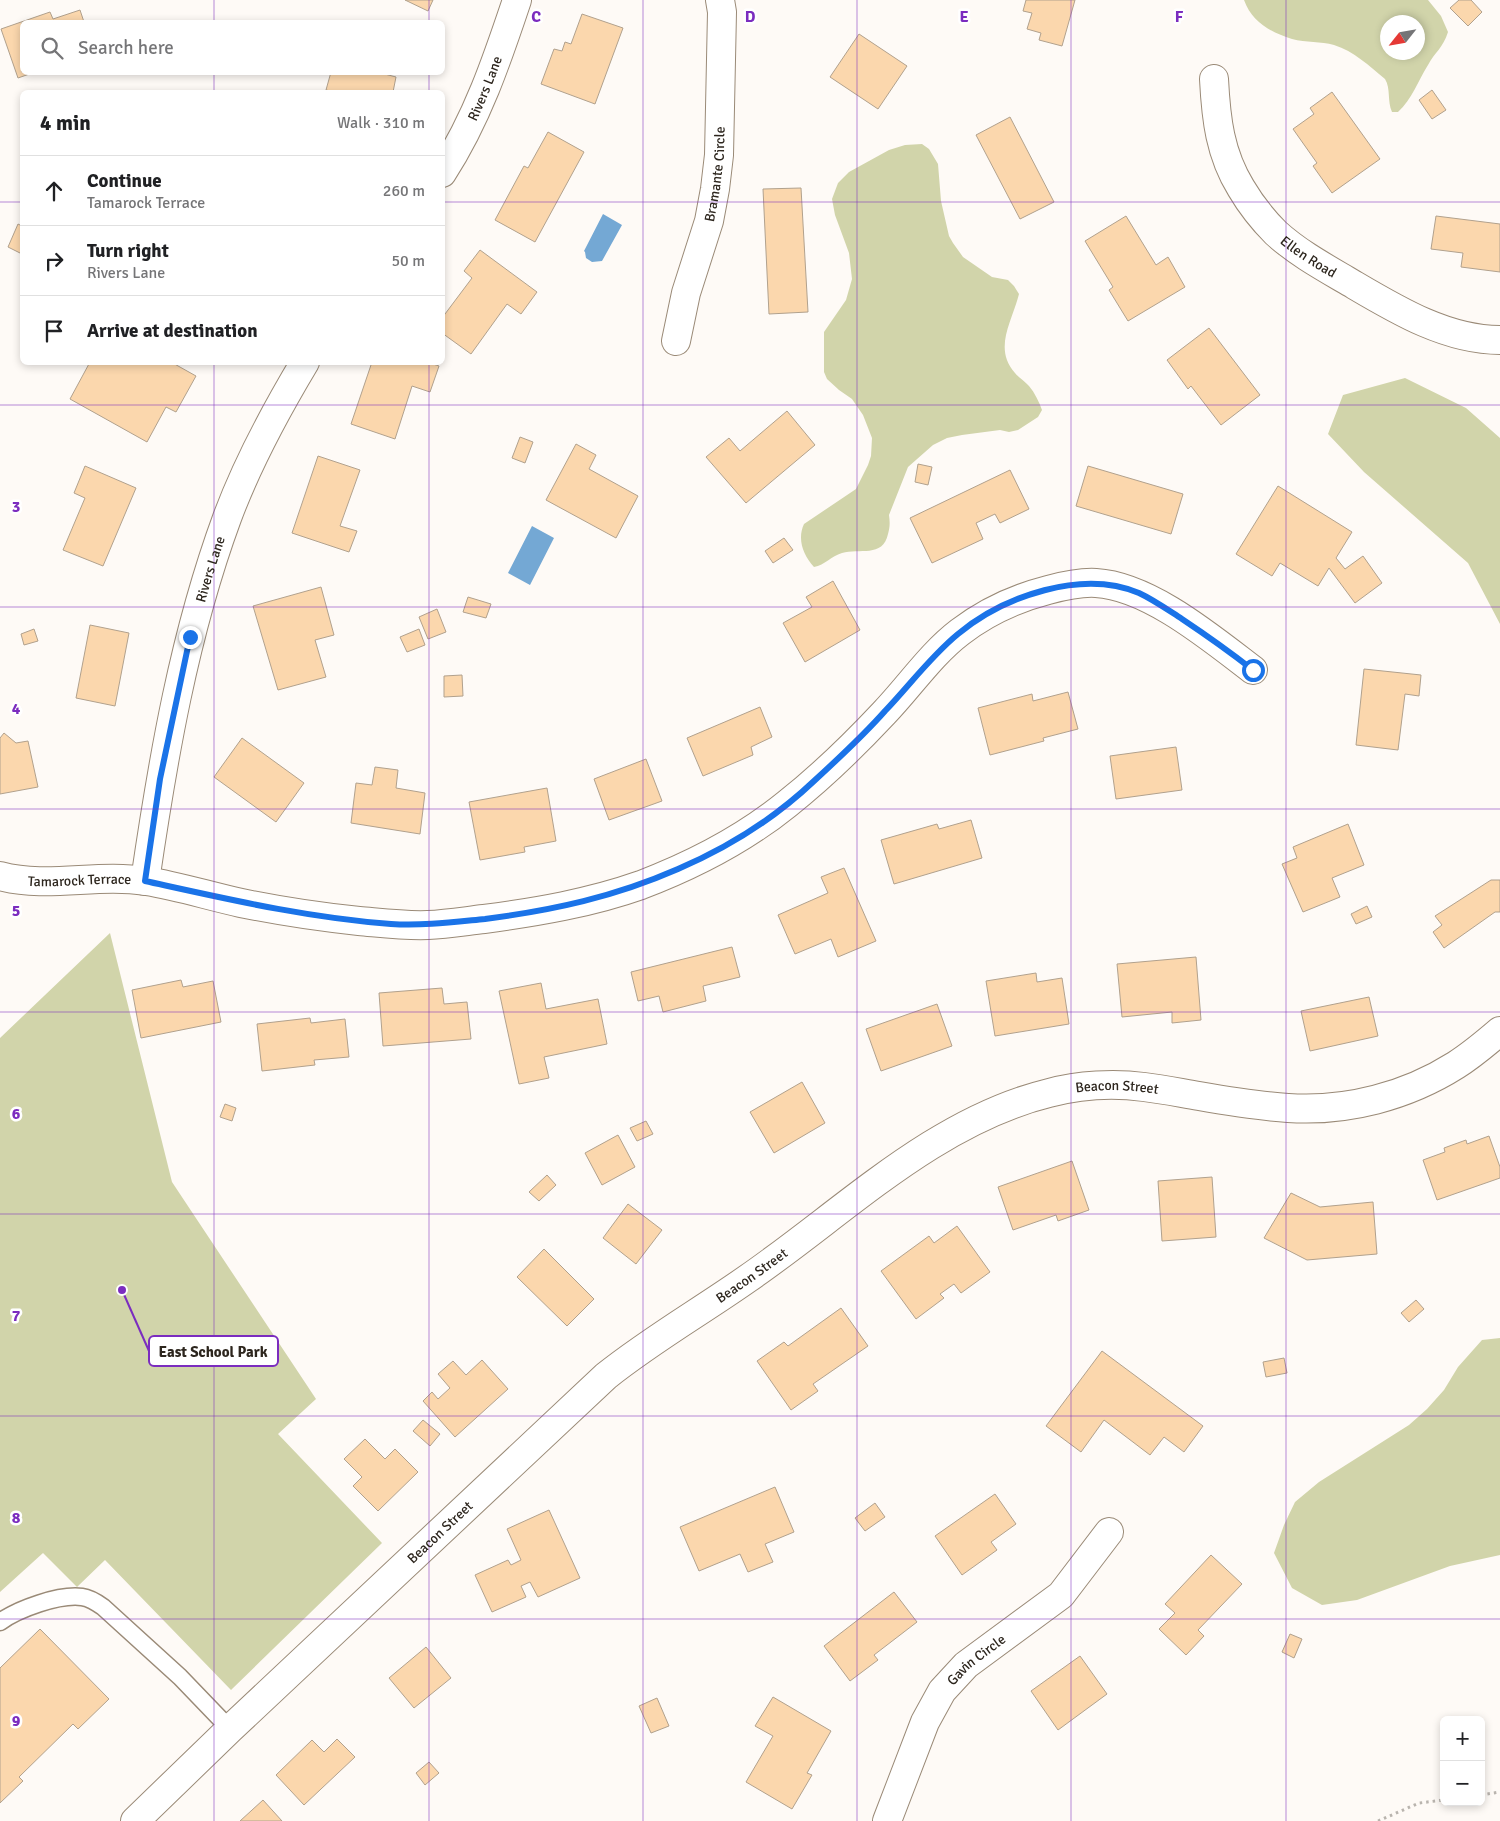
<!DOCTYPE html>
<meta charset="utf-8">
<style>
:root{--surface:#fff;--page:#f6f6f6;--text:#202124;--muted:#757577;--line:#e0e0e0}
body{margin:0;font-family:Signika,sans-serif;background:var(--page);color:var(--text)}
.controls{position:absolute;right:15px;bottom:15px;display:grid;overflow:hidden;border-radius:8px;box-shadow:0 2px 8px #0003}
.controls button{width:45px;height:45px;display:grid;place-items:center;padding:0;border:0;border-bottom:1px solid var(--line);background:var(--surface);color:var(--text);font:25px sans-serif}
.compass{position:absolute;left:1380px;top:15px;width:45px;height:45px;border-radius:50%;background:var(--surface);box-shadow:0 2px 8px #0003;rotate:239deg}
.stop{position:absolute;width:15px;height:15px;margin:-11px;border:4px solid #1a73e8;border-radius:50%;background:#fff}
.stop.end{background:#1a73e8;border-color:#fff;box-shadow:0 1px 5px #0008}
.list{margin:0;padding:0;list-style:none}
h2{display:flex;justify-content:space-between;align-items:center;height:65px;margin:0;padding:0 20px;font-size:21px}
h2 small{font-size:16px;font-weight:400;color:var(--muted)}
.list li{display:grid;grid-template-columns:32px 1fr auto;gap:15px;align-items:center;box-sizing:border-box;height:70px;padding:0 20px;border-top:1px solid var(--line)}
.list b{display:block;font-size:19px;white-space:nowrap}
.list p{margin:0;font-size:16px;white-space:nowrap;color:var(--muted)}
.list em{font-size:16px;font-style:normal;color:var(--muted)}
.icon{flex:none;width:28px;height:28px;fill:none;stroke:currentColor;stroke-width:2;stroke-linecap:round;stroke-linejoin:round}
.map{position:relative;flex:none;width:1500px;height:1821px;overflow:hidden}
.search{position:absolute;background:var(--surface);box-shadow:0 2px 8px #0003;left:20px;top:20px;width:425px;height:55px;display:flex;align-items:center;gap:12px;box-sizing:border-box;padding:0 18px;border-radius:8px;color:var(--muted);font-size:19px}
.panel{position:absolute;background:var(--surface);box-shadow:0 2px 8px #0003;left:20px;top:90px;width:425px;height:275px;border-radius:8px}
.map>svg:first-child{display:block}
.green{fill:#d1d4aa;fill-rule:evenodd}
.water{fill:#74a8d4}
.building{fill:#fbd7ad;stroke:#b1a18d}
.lines{fill:none;stroke-linecap:round;stroke-linejoin:round}
.lane-casing{stroke:#9a8a77;stroke-width:19}
.street-casing{stroke:#9a8a77;stroke-width:30}
.path{stroke:#b9b4ae;stroke-width:3;stroke-dasharray:2.5 4;stroke-linecap:butt}
.lane{stroke:#fff;stroke-width:16}
.street{stroke:#fff;stroke-width:28}
.route{stroke:#1a73e8;stroke-width:6}
.grid{fill:none;stroke:#7b2cbf;stroke-width:1;stroke-opacity:0.55}
.labels{text-anchor:middle;stroke-width:5;stroke-linejoin:round;paint-order:stroke}
.street-label{font-size:14px;fill:#2d261e;stroke:#fff}
.grid-label{font-size:16px;text-anchor:middle;font-weight:bold;fill:#7b2cbf;stroke:#fff;stroke-width:5;stroke-linejoin:round;paint-order:stroke}
.leader{fill:none;stroke:#7b2cbf;stroke-width:2}
.callout-dot{fill:#7b2cbf;stroke:#fff;stroke-width:2}
.callout{fill:#fff;stroke:#7b2cbf;stroke-width:2}
.callout-label{font-size:15px;text-anchor:middle;font-weight:bold;fill:#2d261e}
</style>
<div class="map">
<svg width="1500" height="1821" viewBox="0 0 1500 1821">
<rect width="100%" height="100%" fill="#fefaf6"/>
<path class="green" d="M1244 0H1428L1441 16 1448 32C1443 48 1435 52 1428 65 1418 81 1412 99 1398 112H1392C1387 101 1391 89 1385 79 1369 66 1354 51 1334 45 1321 41 1306 43 1292 39 1270 32 1252 22 1244 0ZM1388 22H1418V52H1388Z
M922 144 929 149 938 164 941 201 949 236 953 243 963 257 992 277 1008 280 1014 286 1019 294C1012 322 993 348 1015 373 1019 378 1025 381 1029 386 1035 393 1039 402 1042 410L1038 417 1018 430 1009 432 1000 430 962 435 947 438 933 445 908 467 889 515C890 522 890 527 888 534 883 558 859 548 842 553 831 556 825 565 814 567 803 555 797 539 804 524L856 489 868 465 871 456 872 438 863 415 852 399 839 390 827 379 824 372V332L846 300 852 279 849 253 835 215 832 199 838 183 849 172 889 150 905 145Z
M1405 378 1466 408 1500 438V624L1468 563 1364 472 1328 434 1343 395Z
M110 933 172 1182 316 1399 278 1434 382 1543 231 1690 105 1560 77 1587 43 1553 0 1592V1038Z
M1500 1338V1555L1450 1566 1357 1600 1322 1605 1292 1588 1274 1553 1284 1525 1295 1502 1319 1482 1409 1425 1427 1409 1444 1390 1458 1367 1482 1340Z"/>
<path class="water" d="M603 214 622 225 602 261 592 262 586 258 585 252 584 251Z
M532 526 554 538 530 585 508 573Z"/>
<path class="building" d="M405 0H433L428 11Z
M1026 0H1075L1062 46 1039 40 1041 33 1027 29 1032 13 1023 11Z
M1459 0H1471L1482 12 1468 26 1450 8Z
M80 10 84 22H22V72H35L18 78 1 29 50 12 53 19Z
M582 14 623 28 595 104 541 84 554 49 562 51 565 42 571 44Z
M859 34 907 66 878 109 830 77Z
M331 72 352 74 353 72H377L396 77 393 92H335L326 90Z
M1432 90 1446 110 1432 119 1419 100Z
M1332 92 1380 159 1332 193 1313 166 1317 163 1293 129 1314 114 1310 108Z
M1010 117 1054 202 1020 219 976 135Z
M548 132 584 152 535 242 495 220 524 166 528 168Z
M801 188 808 312 769 314 763 189Z
M1126 216 1156 265 1168 257 1185 287 1128 321 1109 290 1113 287 1085 241Z
M1436 216 1500 224V272L1461 267 1463 253 1431 249Z
M18 224 22 226V254L8 247Z
M480 250 537 292 521 314 507 304 471 354 442 333V318L472 278 464 271Z
M1209 328 1260 395 1221 425 1191 386 1188 389 1167 360Z
M90 362H171L196 376 176 412 166 407 147 442 70 399Z
M372 362H427L439 366 430 392 412 386 395 439 351 424Z
M787 411 815 445 746 503 706 457 729 438 740 451Z
M520 437 533 442 525 463 512 458Z
M576 444 596 455 589 469 638 496 616 538 546 500Z
M318 456 360 470 340 526 357 531 349 552 292 533Z
M918 464 932 467 928 485 915 482Z
M85 466 136 488 103 566 63 550 85 498 74 493Z
M1088 466 1183 494 1171 534 1076 506Z
M1010 470 1029 509 1000 523 995 514 976 523 983 539 932 563 910 518Z
M1278 486 1352 532 1336 558 1345 569 1363 556 1382 583 1355 603 1329 568 1318 586 1280 563 1272 576 1236 554Z
M784 538 793 550 773 563 765 551Z
M833 581 860 630 805 662 783 623 812 607 806 597Z
M321 587 334 635 315 640 326 677 278 690 253 606Z
M468 597 491 604 486 618 463 612Z
M437 609 446 632 428 639 419 617Z
M90 625 129 633 115 706 76 698Z
M34 629 38 641 24 645 21 634Z
M419 629 425 645 407 652 400 637Z
M1364 669 1421 675 1419 696 1405 694 1398 750 1356 745Z
M462 675 463 696 444 697V676Z
M1068 692 1078 729 1043 738 1044 741 990 755 978 708 1032 694 1033 701Z
M760 707 772 737 751 747 753 755 703 776 687 738Z
M4 733 16 743 28 741 38 787 0 794V738Z
M242 738 304 783 276 822 214 777Z
M1176 747 1182 790 1116 799 1110 756Z
M646 759 662 801 609 820 594 779Z
M375 767 398 770 396 788 425 793 420 834 351 823 356 783 372 785Z
M547 788 556 841 524 847 525 852 480 860 469 802Z
M971 820 982 858 894 884 881 840 937 824 939 829Z
M1348 824 1364 865 1332 878 1340 897 1303 912 1282 864 1297 858 1293 847Z
M844 868 876 941 838 957 831 939 795 954 778 915 828 893 821 877Z
M1491 880H1500V912H1495L1444 948 1433 932 1442 925 1435 916Z
M1367 906 1372 917 1356 924 1351 914Z
M732 947 740 977 703 986 706 1001 663 1012 659 996 638 1001 631 972Z
M1196 957 1201 1020 1172 1023V1012L1122 1017 1117 964Z
M1036 973 1037 982 1062 978 1069 1024 995 1036 986 981Z
M181 980 183 987 213 981 221 1022 141 1038 132 990Z
M541 983 546 1009 598 999 607 1044 544 1057 549 1078 519 1084 499 991Z
M442 988 444 1004 467 1002 471 1039 383 1046 379 993Z
M1369 997 1378 1036 1310 1051 1301 1011Z
M937 1004 952 1046 881 1071 866 1029Z
M310 1018 311 1023 345 1019 349 1057 314 1060 315 1065 262 1071 257 1024Z
M802 1082 825 1123 774 1153 750 1112Z
M225 1104 236 1108 232 1121 220 1117Z
M646 1121 653 1134 637 1141 630 1128Z
M618 1135 635 1167 602 1185 585 1153Z
M1489 1136 1500 1167V1178L1437 1200 1423 1160 1445 1152 1444 1148 1466 1140 1467 1144Z
M1072 1161 1089 1210 1058 1221 1056 1215 1013 1230 998 1187Z
M547 1175 556 1185 539 1201 529 1192Z
M1212 1177 1216 1237 1162 1241 1158 1181Z
M1291 1193 1320 1207 1373 1202 1377 1254 1307 1260 1264 1238Z
M628 1204 662 1230 636 1264 603 1238Z
M957 1226 990 1272 961 1293 954 1284 940 1294 944 1298 916 1319 881 1271 929 1236 934 1243Z
M544 1249 594 1299 567 1326 517 1277Z
M1416 1300 1424 1309 1409 1322 1401 1313Z
M841 1308 868 1346 813 1384 818 1391 791 1410 757 1361 784 1342 788 1346Z
M1102 1351 1203 1426 1184 1452 1164 1437 1150 1455 1104 1420 1081 1452 1046 1426Z
M1284 1358 1287 1373 1266 1377 1263 1362Z
M482 1360 508 1389 455 1437 423 1401 432 1392 438 1399 450 1388 438 1374 453 1361 466 1375Z
M423 1420 440 1434 430 1446 413 1431Z
M365 1439 385 1459 395 1449 418 1472 378 1511 353 1486 362 1477 344 1459Z
M775 1487 794 1532 765 1544 773 1562 748 1572 740 1554 699 1571 680 1527Z
M995 1494 1016 1524 991 1542 997 1550 962 1575 935 1536Z
M875 1503 885 1517 865 1531 855 1518Z
M549 1510 580 1578 538 1597 530 1582 521 1586 526 1597 492 1612 475 1575 508 1560 511 1565 521 1560 507 1529Z
M1211 1555 1242 1584 1198 1630 1204 1636 1186 1655 1159 1629 1175 1613 1165 1604Z
M894 1592 917 1622 874 1655 878 1660 850 1681 824 1646Z
M40 1629 109 1699 78 1729 73 1724 19 1777 23 1781 0 1803V1668Z
M1290 1634 1302 1639 1294 1658 1282 1652Z
M426 1647 451 1678 414 1708 389 1678Z
M1080 1656 1107 1694 1058 1730 1031 1691Z
M773 1697 831 1731 807 1773 812 1775 792 1809 746 1782 773 1736 755 1726Z
M657 1698 669 1726 651 1733 639 1706Z
M337 1739 355 1757 304 1805 276 1775 312 1740 324 1752Z
M429 1762 439 1773 425 1785 416 1773Z
M263 1800 282 1821H240Z"/>
<g class="lines">
<defs>
<path id="lane" d="M0 1622C18 1609 59 1594 82 1597 90 1598 96 1602 103 1607L180 1677 230 1729"/>
<g id="street">
<path id="s1" d="M1214 79C1216 119 1220 154 1241 188 1251 205 1263 220 1276 233 1297 252 1322 266 1346 280 1392 307 1444 340 1500 340"/>
<path id="s2" d="M442 173C477 119 497 60 517 0"/>
<path id="s3" d="M676 341 686 293 709 221 715 189 719 155 722 12 720 0"/>
<path id="s4" d="M0 876C48 889 97 873 146 881 178 886 209 896 241 903 280 911 319 917 359 921 382 923 405 926 428 925 447 924 466 921 484 919 537 912 590 903 641 885 691 866 745 838 787 804 821 777 854 745 884 713 909 687 931 654 960 632 986 612 1017 598 1048 590 1063 586 1080 582 1096 583 1149 586 1211 638 1253 670"/>
<path id="s5" d="M145 881C163 758 184 635 227 518 247 464 275 412 305 362"/>
<path id="s6" d="M135 1821 230 1729 606 1376C651 1340 700 1312 747 1279 843 1213 934 1121 1049 1093 1079 1085 1114 1083 1144 1087 1162 1089 1181 1093 1199 1096 1228 1101 1258 1106 1288 1108 1347 1112 1407 1096 1456 1065 1472 1055 1486 1043 1500 1031"/>
<path id="s7" d="M887 1821 925 1722 942 1691 966 1665 1061 1595 1109 1532"/>
</g>
</defs>
<use href="#lane" class="lane-casing"/>
<use href="#street" class="street-casing"/>
<path class="path" d="M1481 1795 1500 1792
M1378 1821 1419 1803 1444 1800"/>
<use href="#lane" class="lane"/>
<use href="#street" class="street"/>
</g>
<g class="lines">
<path class="route" d="M190 637 160 779 145 881C227 899 308 918 391 924 423 926 454 922 485 919 554 910 614 897 678 869 727 848 775 818 814 781 838 759 863 736 885 711 909 686 931 656 958 634 1004 596 1082 569 1139 593 1154 600 1168 610 1182 619 1206 635 1230 652 1253 670"/>
</g>
<path class="grid" d="M214 0V22M429 0V22M643 0V1821M857 0V1821M1071 0V1821M1286 0V1821M214 72V92M429 72V92M0 202H22M442 202H1500M214 362V1821M429 362V1821M0 405H1500M0 607H1500M0 809H1500M0 1012H1500M0 1214H1500M0 1416H1500M0 1619H1500"/>
<g class="labels">
<g class="street-label">
<text dy="5" stroke="none"><textPath href="#s2" startOffset="95">Rivers Lane</textPath></text>
<text dy="5" stroke="none"><textPath href="#s3" startOffset="172">Bramante Circle</textPath></text>
<text dy="5" stroke="none"><textPath href="#s1" startOffset="211">Ellen Road</textPath></text>
<text dy="5" stroke="none"><textPath href="#s5" startOffset="319">Rivers Lane</textPath></text>
<text dy="5" stroke="none"><textPath href="#s4" startOffset="80">Tamarock Terrace</textPath></text>
<text dy="5" stroke="none"><textPath href="#s6" startOffset="1245">Beacon Street</textPath></text>
<text dy="5" stroke="none"><textPath href="#s6" startOffset="825">Beacon Street</textPath></text>
<text dy="5" stroke="none"><textPath href="#s6" startOffset="420">Beacon Street</textPath></text>
<text dy="5" stroke="none"><textPath href="#s7" startOffset="188">Gavin Circle</textPath></text>
</g>
</g>
<g class="grid-label">
<text x="536" y="22">C</text>
<text x="750" y="22">D</text>
<text x="964" y="22">E</text>
<text x="1179" y="22">F</text>
<text x="16" y="512">3</text>
<text x="16" y="714">4</text>
<text x="16" y="916">5</text>
<text x="16" y="1119">6</text>
<text x="16" y="1321">7</text>
<text x="16" y="1523">8</text>
<text x="16" y="1726">9</text>
</g>
<path class="leader" d="M122 1290L149 1351"/>
<circle class="callout-dot" cx="122" cy="1290" r="5"/>
<rect class="callout" x="149" y="1336" width="129" height="30" rx="5"/>
<g class="callout-label">
<text x="213" y="1357">East School Park</text>
</g>
</svg>
<div class="controls">
<button>+</button>
<button>−</button>
</div>
<svg class="compass" viewBox="-18 -18 36 36"><path d="M0-13l5 13h-10z" fill="#e53935"/><path d="M0 13l5-13h-10z" fill="#757577"/></svg>
<div class="stop" style="left:1253px;top:670px"></div>
<div class="stop end" style="left:190px;top:637px"></div>
<div class="search"><svg class="icon" aria-label="search" viewBox="0 0 24 24"><circle cx="10" cy="10" r="6"/><path d="M15 15l6 6"/></svg>Search here</div>
<section class="panel">
<h2>4 min<small>Walk · 310 m</small></h2>
<ul class="list">
<li><svg class="icon" aria-label="ahead" viewBox="0 0 24 24"><path d="M12 20V5M6 11l6-6 6 6"/></svg><div><b>Continue</b><p>Tamarock Terrace</p></div><em>260 m</em></li>
<li><svg class="icon" aria-label="right" viewBox="0 0 24 24"><path d="M7 20v-9h11M14 6l5 5-5 5"/></svg><div><b>Turn right</b><p>Rivers Lane</p></div><em>50 m</em></li>
<li><svg class="icon" aria-label="arrive" viewBox="0 0 24 24"><path d="M6 21V4h12l-3 4 3 4H6"/></svg><div><b>Arrive at destination</b></div></li>
</ul>
</section>
</div>
